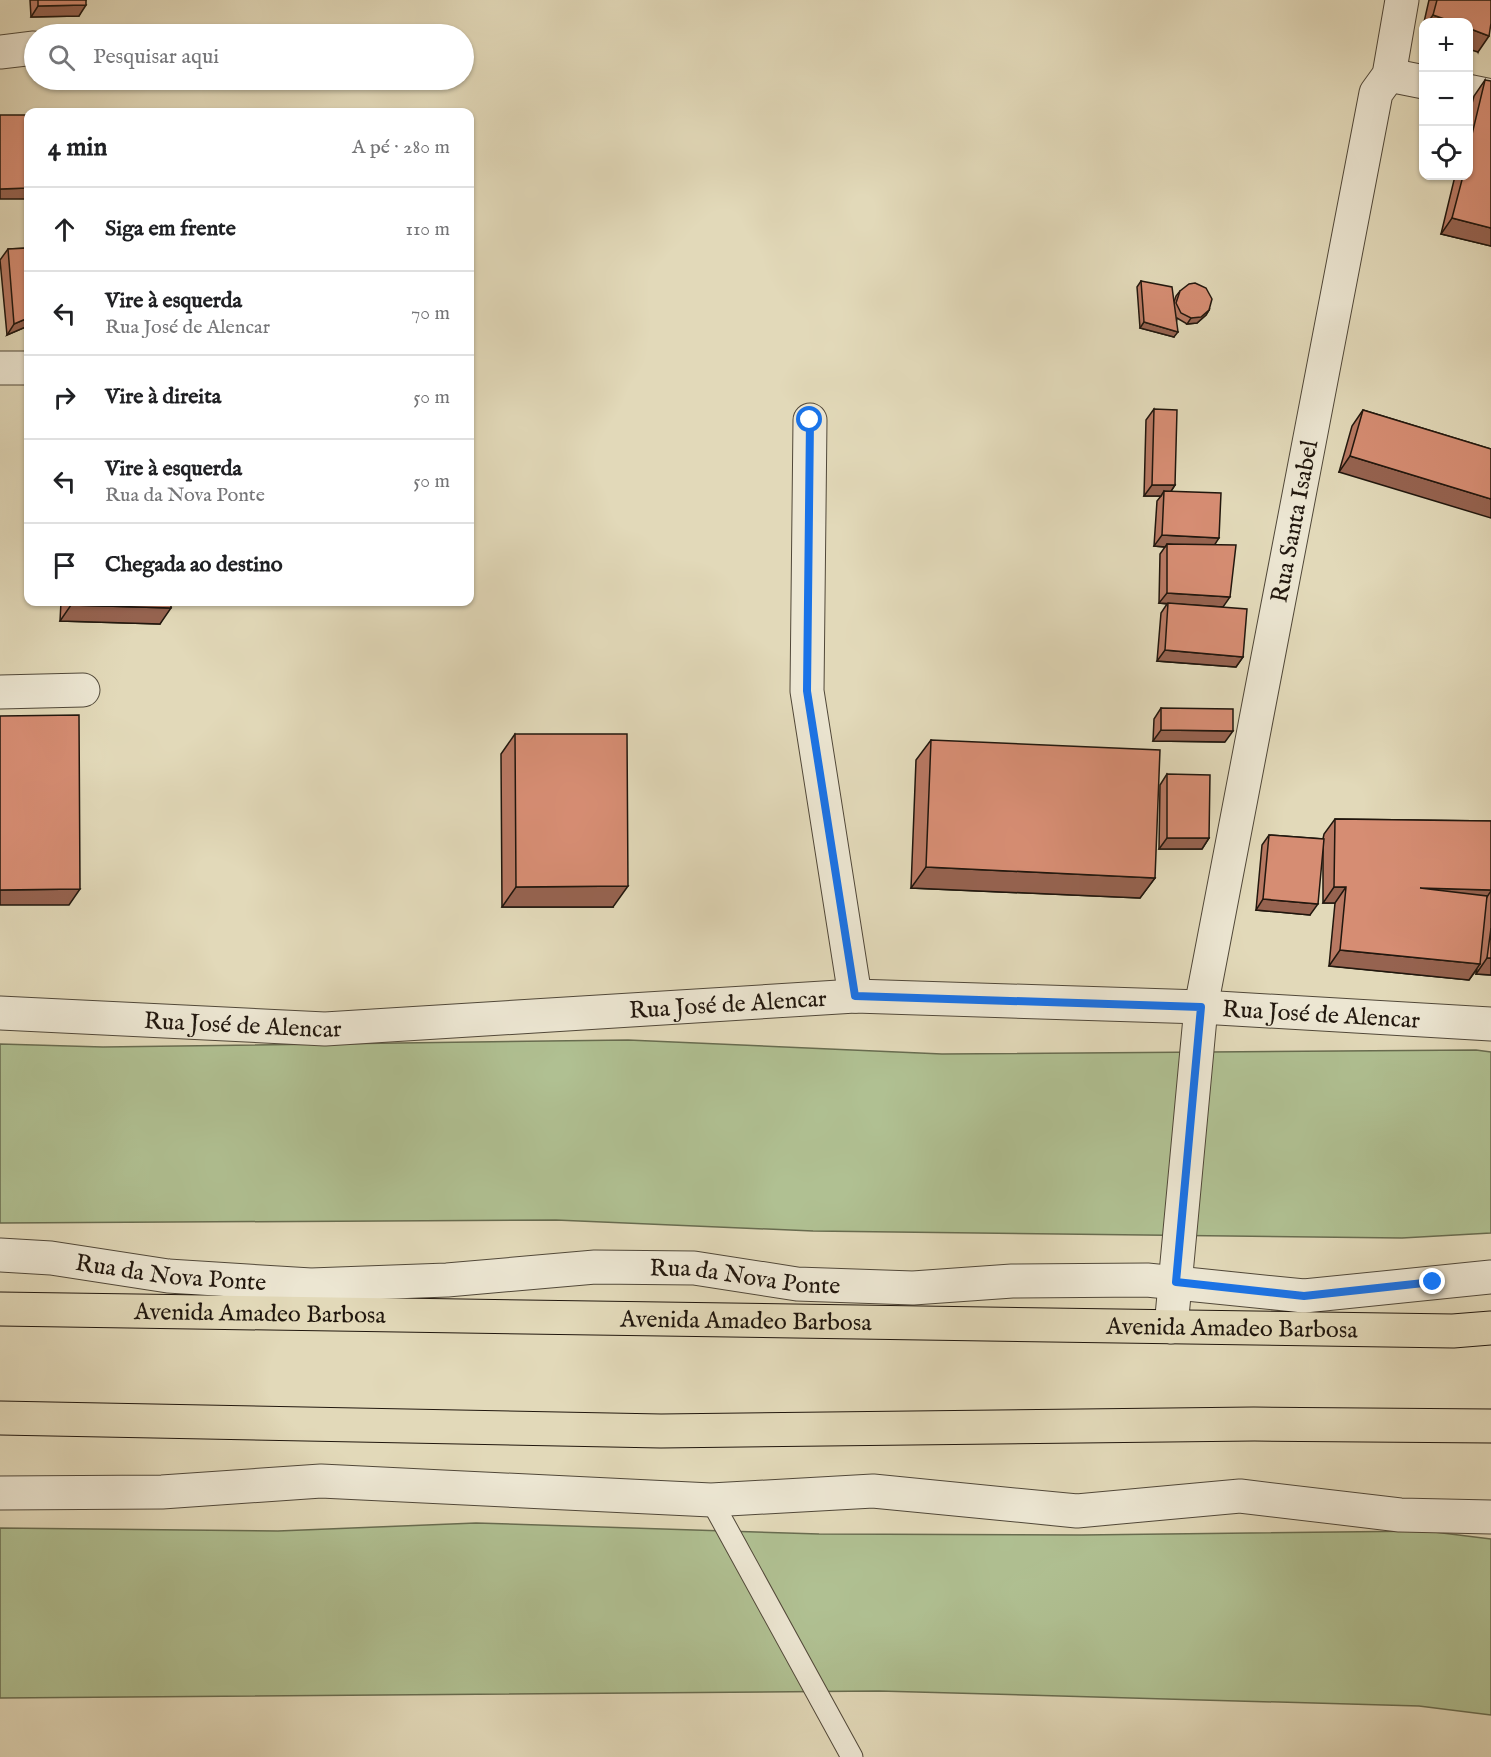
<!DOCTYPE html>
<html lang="pt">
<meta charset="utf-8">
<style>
:root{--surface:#fff;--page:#f6f6f6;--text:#202124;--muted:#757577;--line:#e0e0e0}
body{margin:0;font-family:"IM FELL English",serif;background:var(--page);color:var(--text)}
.controls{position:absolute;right:18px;top:18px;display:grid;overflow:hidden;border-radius:12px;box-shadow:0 2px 4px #0004}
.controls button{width:54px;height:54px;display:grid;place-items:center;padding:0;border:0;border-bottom:2px solid var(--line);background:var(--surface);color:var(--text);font:30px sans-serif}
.stop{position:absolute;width:18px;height:18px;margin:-14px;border:4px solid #1a73e8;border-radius:50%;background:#fff}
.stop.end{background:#1a73e8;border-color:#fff;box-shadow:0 2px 6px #0008}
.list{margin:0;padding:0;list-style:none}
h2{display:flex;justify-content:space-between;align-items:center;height:78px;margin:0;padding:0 24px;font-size:26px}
h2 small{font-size:20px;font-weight:400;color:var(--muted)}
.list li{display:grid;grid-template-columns:39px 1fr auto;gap:18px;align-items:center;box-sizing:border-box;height:84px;padding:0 24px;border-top:2px solid var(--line)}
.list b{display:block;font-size:22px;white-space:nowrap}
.list p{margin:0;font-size:20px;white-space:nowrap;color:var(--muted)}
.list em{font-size:20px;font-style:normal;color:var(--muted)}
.icon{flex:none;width:33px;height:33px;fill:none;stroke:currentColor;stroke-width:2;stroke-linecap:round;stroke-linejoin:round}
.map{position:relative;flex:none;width:1491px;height:1757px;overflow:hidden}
.search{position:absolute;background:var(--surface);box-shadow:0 2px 4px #0004;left:24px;top:24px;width:450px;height:66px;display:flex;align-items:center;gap:15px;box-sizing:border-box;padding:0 21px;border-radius:33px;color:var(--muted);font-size:22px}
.panel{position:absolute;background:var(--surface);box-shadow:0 2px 4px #0004;left:24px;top:108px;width:450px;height:498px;border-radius:12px}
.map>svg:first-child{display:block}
.green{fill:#b0c092;stroke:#686c50;stroke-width:1.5}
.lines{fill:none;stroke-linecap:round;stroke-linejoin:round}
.lane-casing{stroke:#514839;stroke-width:23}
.street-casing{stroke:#514839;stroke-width:35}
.primary-casing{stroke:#21170e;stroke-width:35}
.lane{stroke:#ece6d2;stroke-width:21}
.street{stroke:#ece6d2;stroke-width:33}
.primary{stroke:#e2d9b9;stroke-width:33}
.wall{fill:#b87963;stroke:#21170e;stroke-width:1.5}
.shaded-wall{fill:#966350;stroke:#21170e;stroke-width:1.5}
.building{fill:#d68d73;stroke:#21170e;stroke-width:1.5}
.route{stroke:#1a73e8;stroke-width:8}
.labels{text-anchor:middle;stroke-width:4.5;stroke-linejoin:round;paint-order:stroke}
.street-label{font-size:24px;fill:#21170e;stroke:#ece6d2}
</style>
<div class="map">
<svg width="1491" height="1757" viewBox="0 0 1491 1757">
<rect width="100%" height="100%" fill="#e2d9b9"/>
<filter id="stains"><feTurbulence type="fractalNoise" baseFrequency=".00333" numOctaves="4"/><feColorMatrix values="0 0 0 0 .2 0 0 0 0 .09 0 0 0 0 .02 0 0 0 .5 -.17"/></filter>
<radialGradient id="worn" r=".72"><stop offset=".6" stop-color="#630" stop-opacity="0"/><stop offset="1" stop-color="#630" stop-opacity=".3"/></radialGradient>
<path class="green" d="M628 1040 942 1054 1476 1050 1491 1052V1233L1402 1238 813 1231 556 1220 0 1223V1044L103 1047Z
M476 1523 819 1534 1082 1535 1426 1531 1491 1539V1715L1419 1706 879 1691 0 1698V1528L278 1531Z"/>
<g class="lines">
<defs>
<path id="lane" d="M711 1500 852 1757"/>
<g id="street">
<path d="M0 52 34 48"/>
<path d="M1389 75 1424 82"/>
<path d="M1468 91 1491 96"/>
<path d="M0 368H28"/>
<path d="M810 420 807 691 855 996"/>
<path d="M0 692 83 690"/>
<path id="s1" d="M0 1013 325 1029 855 996 1201 1007 1491 1024"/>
<path id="s2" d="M0 1255 51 1258 168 1276 311 1285 447 1280 595 1267 694 1268 797 1284 913 1288 1012 1281 1147 1280 1304 1296 1491 1277"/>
<path id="s3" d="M1171 1327 1201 1007 1376 93 1389 75 1402 0"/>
<path d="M0 1493 162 1492 321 1481 711 1500 873 1491 1077 1511 1240 1496 1400 1515 1491 1517"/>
</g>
<g id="primary">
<path id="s4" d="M0 1309 1453 1331 1491 1328"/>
<path d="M0 1418 661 1431 1254 1424 1491 1426"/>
</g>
</defs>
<use href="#lane" class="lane-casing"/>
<use href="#street" class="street-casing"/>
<use href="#primary" class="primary-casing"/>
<use href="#lane" class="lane"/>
<use href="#street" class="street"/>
<use href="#primary" class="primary"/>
</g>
<path class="wall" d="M30 0H86L79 16 31 17Z
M1429 0H1491L1478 52 1468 22H1424Z
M1485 80 1491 246 1441 234 1455 176H1468V119L1474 96Z
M28 248V326L7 335 0 260 8 249Z
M1141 281 1174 302 1176 296 1180 291 1209 310 1206 315 1197 323 1187 324 1177 318 1174 337 1140 328 1137 287Z
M1154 409 1175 485 1171 491 1215 545 1223 607 1243 657 1236 667 1157 661 1161 613 1167 604 1159 603 1160 554 1165 547 1154 546 1157 501 1161 496H1144L1146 420Z
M1363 410 1491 449 1339 472 1352 426Z
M61 602H171L160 624 60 621Z
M1161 708 1225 742 1153 741 1154 719Z
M515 734 613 907H502L501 754Z
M931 740 1155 878 1140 898 911 888 916 760Z
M1167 774 1209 838 1202 849H1159L1160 785Z
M1335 819 1491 821V975L1476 974 1477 969 1469 980 1329 966 1335 903H1323V845L1310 915 1256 910 1262 845 1269 835 1323 839 1324 834Z"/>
<path class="shaded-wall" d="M86 5 79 16 31 17 38 6Z
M1433 15 1453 22H1428Z
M1468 28 1489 36 1478 52 1468 49Z
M28 188V199H0V189Z
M1452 218 1491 228V246L1441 234Z
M1209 310 1206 315 1197 323 1187 324 1191 318Z
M28 318V326L7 335 14 324Z
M1144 322 1178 332 1174 337 1140 328Z
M1350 456 1491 499V518L1339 472Z
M1152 485H1175L1168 496 1164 491 1161 496H1144Z
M1162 535 1219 538 1212 549 1167 544 1165 547 1154 546Z
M1167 593 1230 597 1223 607 1159 603Z
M71 605 171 608 160 624 60 621Z
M1165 650 1243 657 1236 667 1157 661Z
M1161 730 1233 731 1225 742 1153 741Z
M1167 838H1209L1202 849H1159Z
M926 867 1155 878 1140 898 911 888Z
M628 886 613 907H502L516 887Z
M1334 887H1346L1335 903H1323Z
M1420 888 1491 890V891L1481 906Z
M80 889 69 905H0V890Z
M1263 899 1318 904 1310 915 1256 910Z
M1340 950 1480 964 1469 980 1329 966Z
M1487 958H1491V975L1476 974Z"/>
<path class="building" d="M38 0H86V5L38 6Z
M1437 0H1491V23L1489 36 1468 28V22H1453L1433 15Z
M1485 80 1491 81V228L1452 218 1463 176H1468V151Z
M0 115H28V188L0 189Z
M28 248V318L14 324 8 249Z
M1141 281 1172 287 1178 332 1144 322Z
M1195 283 1206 288 1212 299 1209 310 1201 317 1191 318 1181 313 1176 303 1180 291 1189 284Z
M1154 409 1177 410 1175 485H1152Z
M1363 410 1491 449V499L1350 456Z
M1164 491 1221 493 1219 538 1162 535Z
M1167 544 1236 545 1230 597 1167 593Z
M71 602H171V608L71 605Z
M1168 603 1247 609 1243 657 1165 650Z
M1161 708 1233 709V731L1161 730Z
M79 715 80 889 0 890V716Z
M515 734H627L628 886 516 887Z
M931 740 1160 750 1155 878 926 867Z
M1167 774 1210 775 1209 838H1167Z
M1335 819 1491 821V890L1420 888 1487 896 1480 964 1340 950 1346 887H1334Z
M1269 835 1324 839 1318 904 1263 899Z
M1491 928V958H1487Z"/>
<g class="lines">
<path class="route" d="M810 420 807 691 855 996 1201 1007 1176 1282 1304 1296 1433 1282"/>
</g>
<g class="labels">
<g class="street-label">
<text dy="8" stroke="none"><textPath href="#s3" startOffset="816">Rua Santa Isabel</textPath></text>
<text dy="8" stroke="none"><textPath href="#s1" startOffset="729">Rua José de Alencar</textPath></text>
<text dy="8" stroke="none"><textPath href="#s1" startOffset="1323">Rua José de Alencar</textPath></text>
<text dy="8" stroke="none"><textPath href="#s1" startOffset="243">Rua José de Alencar</textPath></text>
<text dy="8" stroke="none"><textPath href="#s2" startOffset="172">Rua da Nova Ponte</textPath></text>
<text dy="8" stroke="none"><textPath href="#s2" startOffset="748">Rua da Nova Ponte</textPath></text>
<text dy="8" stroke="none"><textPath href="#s4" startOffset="260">Avenida Amadeo Barbosa</textPath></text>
<text dy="8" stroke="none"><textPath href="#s4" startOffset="746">Avenida Amadeo Barbosa</textPath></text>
<text dy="8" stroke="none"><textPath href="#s4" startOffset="1232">Avenida Amadeo Barbosa</textPath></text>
</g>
</g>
<rect width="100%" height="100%" filter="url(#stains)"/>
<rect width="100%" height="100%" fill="url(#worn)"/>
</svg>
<div class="controls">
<button>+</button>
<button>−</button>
<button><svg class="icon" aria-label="locate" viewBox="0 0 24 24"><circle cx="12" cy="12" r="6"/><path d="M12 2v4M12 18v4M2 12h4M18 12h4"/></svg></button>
</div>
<div class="stop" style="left:810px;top:420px"></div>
<div class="stop end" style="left:1433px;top:1282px"></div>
<div class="search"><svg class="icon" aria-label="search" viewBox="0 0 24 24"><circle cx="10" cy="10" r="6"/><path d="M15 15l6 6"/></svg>Pesquisar aqui</div>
<section class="panel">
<h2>4 min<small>A pé · 280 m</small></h2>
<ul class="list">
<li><svg class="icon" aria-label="ahead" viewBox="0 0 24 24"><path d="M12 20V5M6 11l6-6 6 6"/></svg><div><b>Siga em frente</b></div><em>110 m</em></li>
<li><svg class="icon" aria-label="left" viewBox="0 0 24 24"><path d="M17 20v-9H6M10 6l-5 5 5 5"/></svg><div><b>Vire à esquerda</b><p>Rua José de Alencar</p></div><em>70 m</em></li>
<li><svg class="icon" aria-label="right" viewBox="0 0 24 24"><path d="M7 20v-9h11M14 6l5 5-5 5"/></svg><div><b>Vire à direita</b></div><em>50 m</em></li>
<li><svg class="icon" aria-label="left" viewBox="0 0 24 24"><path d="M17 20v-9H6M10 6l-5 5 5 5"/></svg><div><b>Vire à esquerda</b><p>Rua da Nova Ponte</p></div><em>50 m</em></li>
<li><svg class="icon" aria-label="arrive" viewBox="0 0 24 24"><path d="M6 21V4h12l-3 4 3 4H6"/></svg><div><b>Chegada ao destino</b></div></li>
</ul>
</section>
</div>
